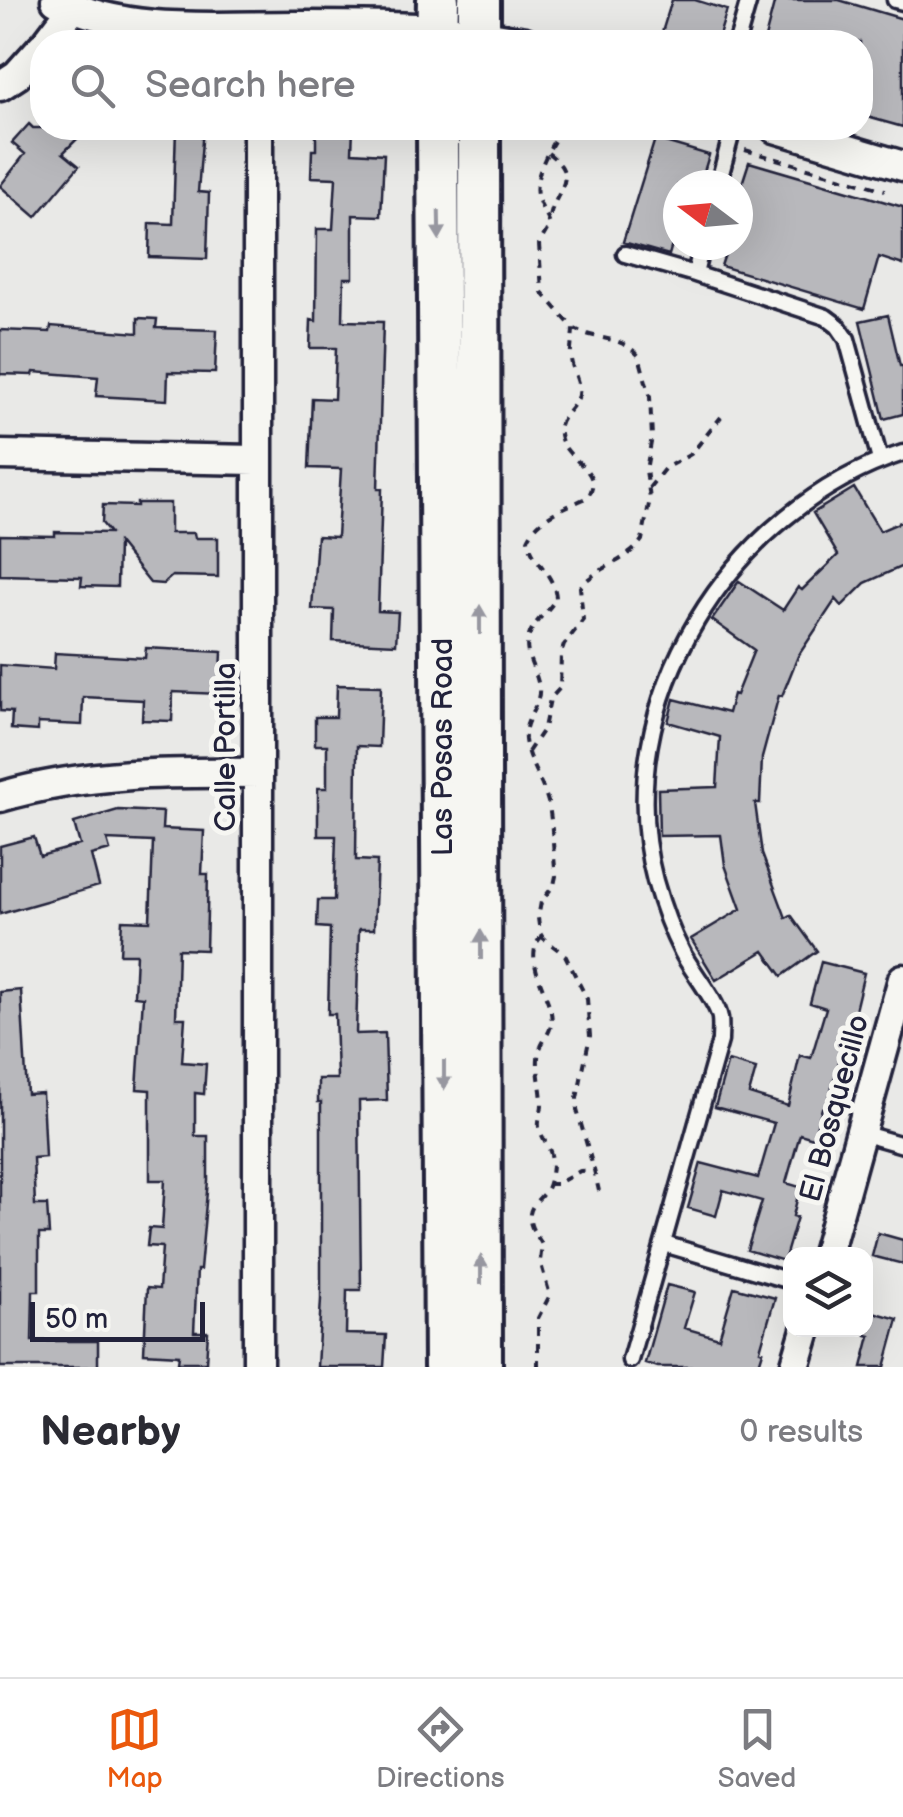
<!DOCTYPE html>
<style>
:root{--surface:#fff;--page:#f7f7f7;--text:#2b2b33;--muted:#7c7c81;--line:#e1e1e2;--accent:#ea580c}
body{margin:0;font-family:"Balsamiq Sans",sans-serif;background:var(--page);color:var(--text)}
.controls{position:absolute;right:30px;bottom:30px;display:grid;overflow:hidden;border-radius:20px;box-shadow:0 10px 40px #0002}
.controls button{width:90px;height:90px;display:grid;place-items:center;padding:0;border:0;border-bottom:2px solid var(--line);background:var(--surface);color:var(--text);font:50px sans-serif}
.compass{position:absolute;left:663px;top:170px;width:90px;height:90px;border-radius:50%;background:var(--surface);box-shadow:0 10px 40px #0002;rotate:286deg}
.scale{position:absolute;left:30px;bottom:25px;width:175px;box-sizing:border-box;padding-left:10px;border:5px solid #22223b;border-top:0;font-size:28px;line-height:35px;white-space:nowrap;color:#22223b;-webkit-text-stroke:8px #f6f6f2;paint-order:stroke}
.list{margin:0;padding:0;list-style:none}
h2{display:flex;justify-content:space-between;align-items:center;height:130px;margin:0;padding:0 40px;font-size:42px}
h2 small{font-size:32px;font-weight:400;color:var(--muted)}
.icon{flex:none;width:55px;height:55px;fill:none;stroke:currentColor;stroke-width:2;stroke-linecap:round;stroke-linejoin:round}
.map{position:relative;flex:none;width:903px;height:1367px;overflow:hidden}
.search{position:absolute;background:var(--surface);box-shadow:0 10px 40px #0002;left:30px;right:30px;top:30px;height:110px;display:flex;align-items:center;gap:25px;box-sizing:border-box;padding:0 35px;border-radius:40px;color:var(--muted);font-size:38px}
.sheet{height:310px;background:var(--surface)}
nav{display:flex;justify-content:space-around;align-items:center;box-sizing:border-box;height:140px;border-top:2px solid var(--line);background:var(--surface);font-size:28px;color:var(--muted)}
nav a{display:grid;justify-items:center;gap:5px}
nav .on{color:var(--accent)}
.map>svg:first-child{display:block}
.building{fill:#b8b8bc;stroke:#22223b;stroke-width:2.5}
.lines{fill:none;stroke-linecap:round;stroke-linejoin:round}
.service-casing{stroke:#22223b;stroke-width:21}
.minor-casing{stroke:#22223b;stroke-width:35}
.secondary-casing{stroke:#22223b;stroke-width:48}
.path{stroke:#22223b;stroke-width:4;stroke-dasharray:8 8;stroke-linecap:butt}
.service{stroke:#f6f6f2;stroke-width:14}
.minor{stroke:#f6f6f2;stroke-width:28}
.secondary{stroke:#f6f6f2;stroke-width:40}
.oneway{fill:#9797a0}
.labels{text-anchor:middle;stroke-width:10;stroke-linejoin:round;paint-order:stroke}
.street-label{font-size:30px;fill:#22223b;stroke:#f6f6f2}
</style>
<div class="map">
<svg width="903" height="1367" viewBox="0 0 903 1367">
<rect width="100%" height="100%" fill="#e9e9e7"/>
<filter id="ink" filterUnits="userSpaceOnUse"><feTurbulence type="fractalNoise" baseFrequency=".01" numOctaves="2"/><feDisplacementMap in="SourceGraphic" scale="20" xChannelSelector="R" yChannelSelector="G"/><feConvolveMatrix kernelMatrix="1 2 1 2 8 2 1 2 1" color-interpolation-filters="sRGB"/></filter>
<g filter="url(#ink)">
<path class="building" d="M672 0H695L727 10 717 42H659Z
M775 0H839L903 19V127L860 115V42H764Z
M29 124 33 128H88L63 153 79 166 36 217 0 186 25 154 12 143Z
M176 128H203L198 192 209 193 207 259 149 257 150 223 173 224Z
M316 128H353L352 152 384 154 381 216 353 215V278H344L343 321 383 322 378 489H382L378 611 398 612 396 644 333 641 334 610 312 609 317 536 337 537 341 469 309 468 312 398 334 399 336 348H310L311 320 316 321 317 229H333L336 178 311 177 312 150H316Z
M655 139 709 155 700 185H678V224L669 255 623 242Z
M749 162 903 207V265L879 257 864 309 721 266 728 245H738V196Z
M888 315 900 366H903V414L884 419 860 321Z
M138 318 157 319 156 328 217 330 215 373 168 372 167 400 96 396 98 377 34 372 33 375 0 374V330L50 332 51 326 138 333Z
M854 488 880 531 903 521V566L865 583 842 606 836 599 798 656 782 696 779 695 762 758 760 803H755L762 854 786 918 791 915 817 951 782 976 764 951 716 980 691 939 741 909 725 865 721 835 659 836 658 789 717 787 720 737 668 722 674 699 728 713 733 694 736 695 754 650 712 620 739 581 783 610 798 587 802 590 838 555 813 513Z
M137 503H170V533H194L195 538H218V577L172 576 163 584 150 583 118 543 117 587 81 586 82 577 0 575V535L55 536V532L110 533 102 523 103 505 137 506Z
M146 648 222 652 220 694 173 692 172 721 142 720 143 700 83 697 82 725 38 723V731L11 729 12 712 0 711V665L54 669 55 653 145 658Z
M337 685 381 686 379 747 357 746 356 860 377 861 374 929H359L356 1034 385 1033 387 1100 359 1101 361 1290H347L346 1334 386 1335 384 1367H317L321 1299V1102H318V1079H337L335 1014H328L330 928 317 927 318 900H334L336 836H318V788H327V745H315V717H336Z
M118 810 163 812 162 829 204 831 202 874H208L206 950 178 949 176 1018H185L182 1062 206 1064 204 1094 195 1093V1136H208V1180L200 1270H197L194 1332H208L206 1362H178L179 1355 144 1353 147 1288 159 1289 162 1247 147 1246 149 1228 162 1229 165 1180H150V1090L137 1089 143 997 134 996 136 954H120L122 920 150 921 153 842 107 840 110 850 91 855 99 886 0 914V846L34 837 40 856 80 845 74 823Z
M821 962 864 973 849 1035 842 1059 840 1058 826 1109 822 1108 813 1138 800 1134 786 1183 800 1187 793 1216 797 1217 784 1261 747 1250 762 1201 723 1190 716 1216 688 1208 701 1163 758 1178 774 1123 715 1107 728 1061 756 1069 749 1094 788 1106 800 1055 811 1058 826 1008 810 1003Z
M21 990 27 1094 42 1093 45 1157 33 1158 35 1205H47L49 1234H39V1291H33L32 1341H98V1367H0V992Z
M878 1233 903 1240V1264L872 1256Z
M667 1285 695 1292 684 1328 719 1338 734 1287 775 1298 760 1350 763 1351 758 1367H658L645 1363Z
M866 1310 898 1319 885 1367H862L870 1336 866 1335Z"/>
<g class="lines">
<defs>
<path id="service" d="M895 0 903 2
M737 42 749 0
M718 185 733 128
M625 254 695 274 826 317 838 326 847 339 880 460
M695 274 702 245
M861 1133 903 1145
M664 1244 790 1281
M630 1360 720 1041C720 1034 721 1026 720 1018 717 1001 691 970 682 952 670 929 662 906 655 881 607 702 732 508 903 453"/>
<path id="minor" d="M56 0C132 37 222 25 304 26 348 26 391 26 434 29 465 31 495 37 525 42
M47 42 73 8
M0 86 17 75 42 47
M258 128V1367
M775 128 903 166
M0 455 256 460
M0 797C84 772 171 772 258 773
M827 1254 903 979
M795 1367 806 1330"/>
<path id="secondary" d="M479 0V42
M437 42 438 0
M438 128 445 1367
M479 128 481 1367"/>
</defs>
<use href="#service" class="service-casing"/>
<use href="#minor" class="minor-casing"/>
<use href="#secondary" class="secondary-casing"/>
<path class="path" d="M563 128C552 141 533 177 537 195 539 205 547 215 550 225L539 244 542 292 573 328C573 338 570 349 571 359 572 371 583 387 578 398 570 414 555 419 561 439 568 462 605 471 588 497 566 508 539 515 528 539 531 561 555 574 556 598 549 612 534 620 529 636 522 655 537 669 539 688 541 706 523 719 525 740 528 763 544 783 549 806 553 829 553 853 556 876L554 885 541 902 538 918 540 933 543 938 565 955 587 999 590 1036 577 1098V1110L594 1170
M674 128 712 140
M745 150 885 190
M548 153C581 178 556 188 550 217
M649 488 665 468 691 454 721 417
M528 752 544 728 550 699 560 688 561 654 564 645 583 620 580 587C597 567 627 562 642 540L650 499 646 470 652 437 650 397 639 356C619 334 599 342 575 329
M548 1184H557L580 1171 594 1170 599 1191
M538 1367V1318L550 1295 540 1261 542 1245C539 1238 533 1232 531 1225 526 1209 536 1202 545 1192 550 1185 552 1171 552 1162 552 1148 542 1140 539 1127 538 1119 542 1112 542 1104 542 1089 537 1074 538 1058 540 1037 557 1033 550 1008 544 987 523 954 542 936"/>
<use href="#service" class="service"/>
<use href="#minor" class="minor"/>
<use href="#secondary" class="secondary"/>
</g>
<defs><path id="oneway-solid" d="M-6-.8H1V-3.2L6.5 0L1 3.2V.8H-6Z" transform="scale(2.5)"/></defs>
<g class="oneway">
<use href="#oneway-solid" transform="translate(439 225) rotate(89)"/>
<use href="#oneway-solid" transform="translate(480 620) rotate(-90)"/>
<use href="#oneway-solid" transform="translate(481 945) rotate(-90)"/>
<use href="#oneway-solid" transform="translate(444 1075) rotate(90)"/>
<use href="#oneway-solid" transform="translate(481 1270) rotate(-90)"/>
</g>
</g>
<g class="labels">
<g class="street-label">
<text transform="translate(225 747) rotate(-90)" y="10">Calle Portilla</text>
<text transform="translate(442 747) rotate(-90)" y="10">Las Posas Road</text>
<text transform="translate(834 1108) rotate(-75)" y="10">El Bosquecillo</text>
</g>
</g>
</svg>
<div class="controls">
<button><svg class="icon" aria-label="layers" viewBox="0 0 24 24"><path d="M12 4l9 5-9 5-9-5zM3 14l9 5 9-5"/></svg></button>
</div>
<svg class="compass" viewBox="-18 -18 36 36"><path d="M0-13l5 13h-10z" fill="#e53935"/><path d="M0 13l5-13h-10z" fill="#7c7c81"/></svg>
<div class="scale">50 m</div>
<div class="search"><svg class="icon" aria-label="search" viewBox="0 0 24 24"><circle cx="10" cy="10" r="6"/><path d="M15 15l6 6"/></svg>Search here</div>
</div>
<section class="sheet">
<h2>Nearby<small>0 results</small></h2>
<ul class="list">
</ul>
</section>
<nav>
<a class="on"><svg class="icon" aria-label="map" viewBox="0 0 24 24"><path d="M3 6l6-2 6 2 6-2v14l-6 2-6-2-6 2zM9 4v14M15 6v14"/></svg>Map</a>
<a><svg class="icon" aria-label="directions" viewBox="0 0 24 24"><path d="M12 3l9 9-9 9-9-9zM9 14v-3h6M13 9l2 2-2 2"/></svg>Directions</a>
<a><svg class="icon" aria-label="saved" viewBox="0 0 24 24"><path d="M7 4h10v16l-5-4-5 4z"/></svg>Saved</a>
</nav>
